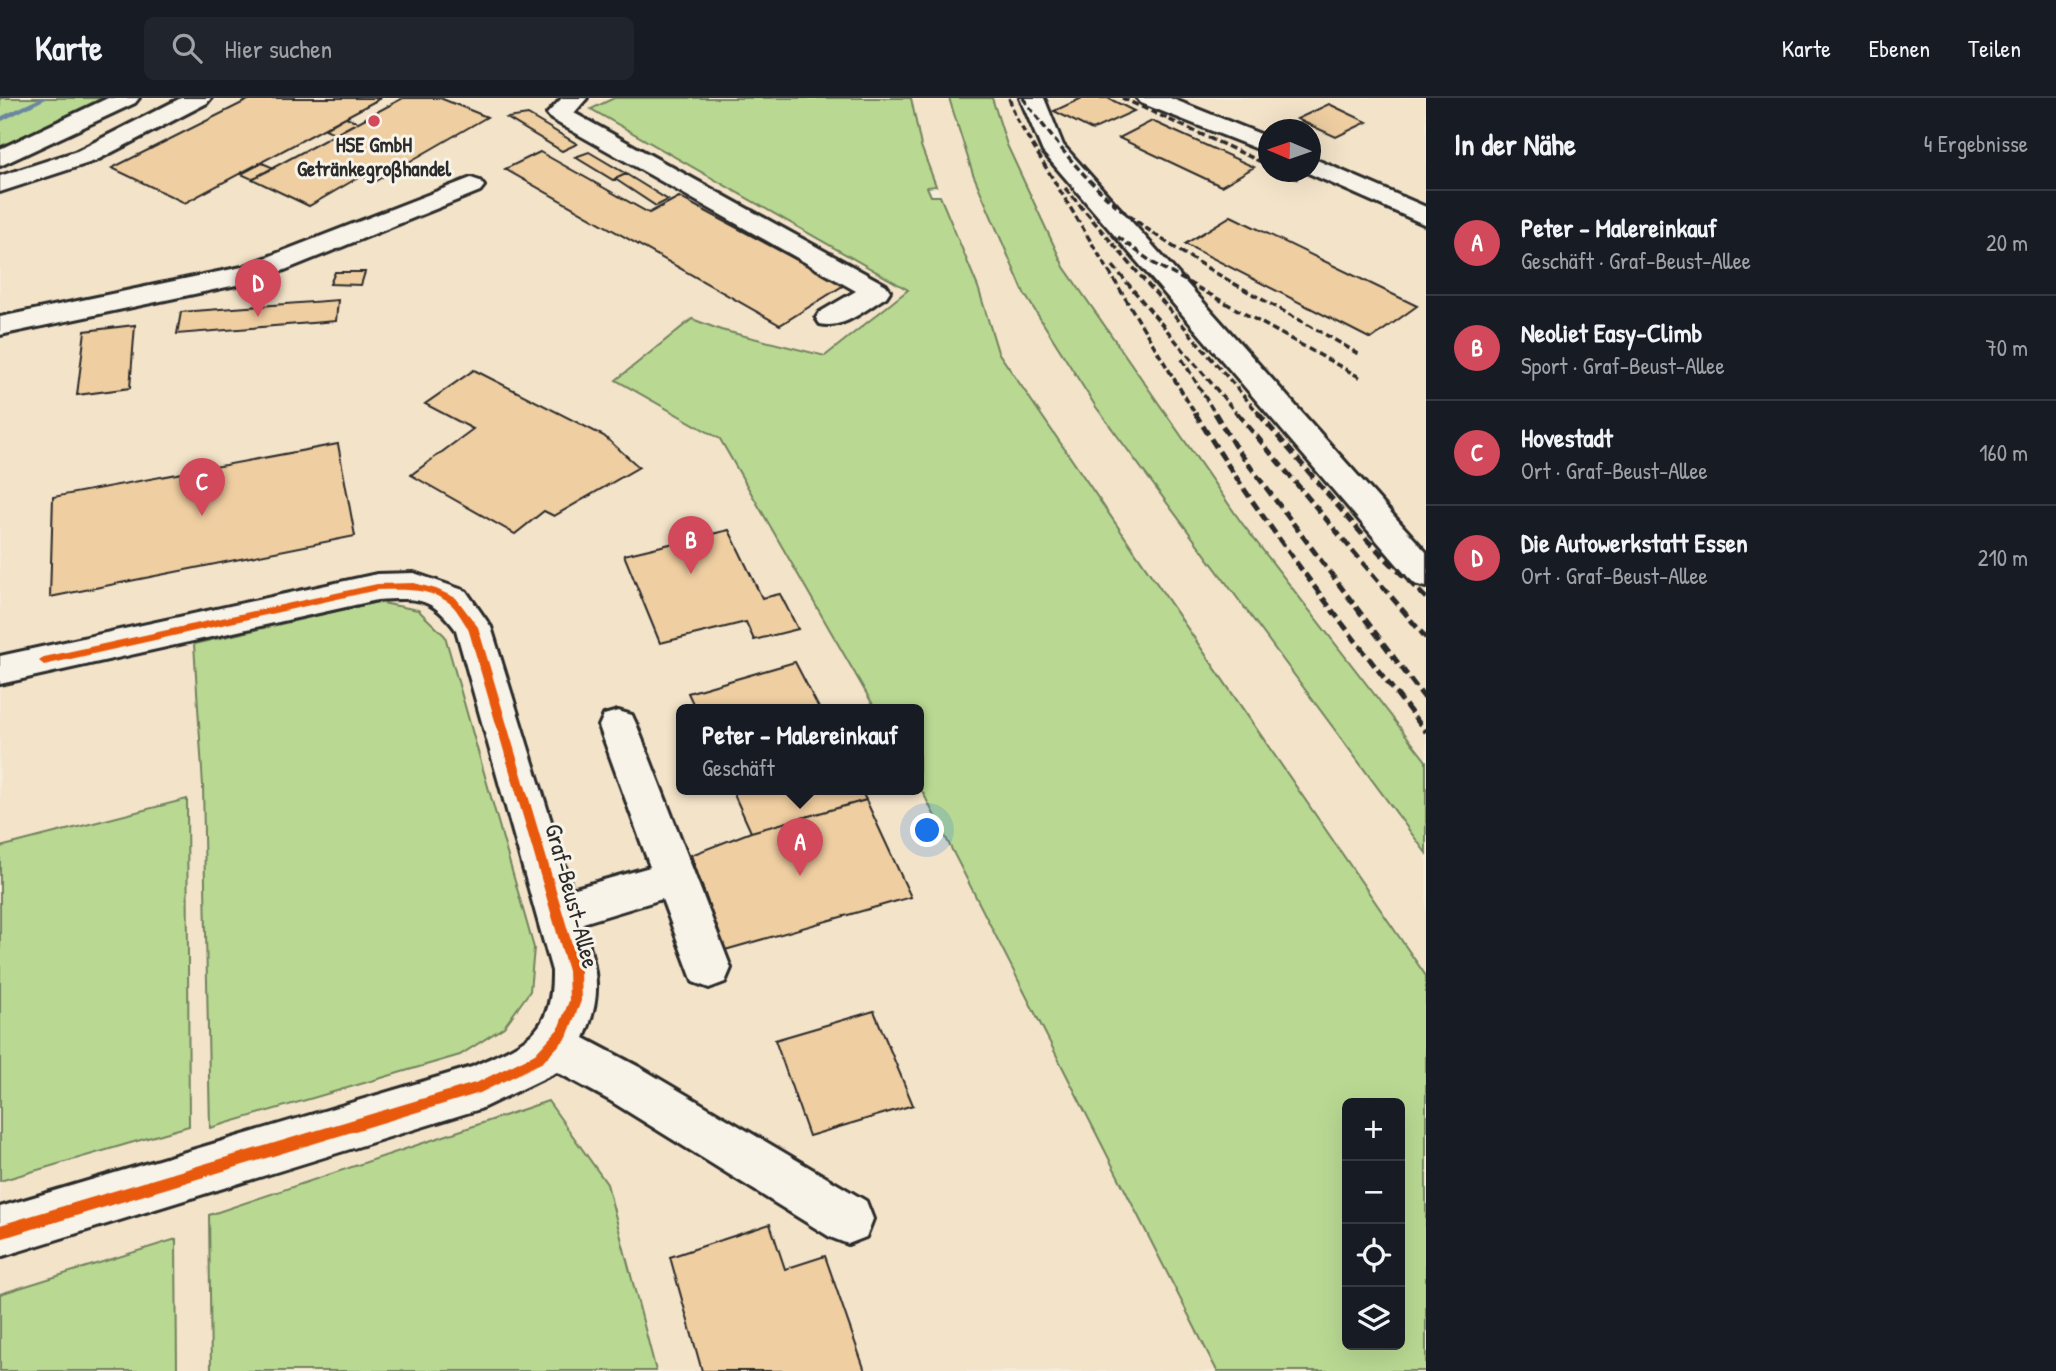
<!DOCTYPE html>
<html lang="de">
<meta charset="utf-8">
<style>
:root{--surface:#171b24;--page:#20242c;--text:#f1f3f6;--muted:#9ea1a6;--line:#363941;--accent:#d1495b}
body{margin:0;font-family:"Patrick Hand",sans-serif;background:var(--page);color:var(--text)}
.controls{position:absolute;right:21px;bottom:21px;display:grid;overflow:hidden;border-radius:10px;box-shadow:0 7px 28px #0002}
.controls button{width:63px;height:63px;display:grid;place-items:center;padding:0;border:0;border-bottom:2px solid var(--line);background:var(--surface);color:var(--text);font:35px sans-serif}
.compass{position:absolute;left:1258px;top:21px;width:63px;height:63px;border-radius:50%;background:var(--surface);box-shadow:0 7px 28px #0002;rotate:272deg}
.you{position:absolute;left:928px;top:733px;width:24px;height:24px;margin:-18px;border:5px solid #fff;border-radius:50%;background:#1a73e8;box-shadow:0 0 0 10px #1a73e833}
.badge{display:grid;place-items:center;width:46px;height:46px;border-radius:50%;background:var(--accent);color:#fff;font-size:23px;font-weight:700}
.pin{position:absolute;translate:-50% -58px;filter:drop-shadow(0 2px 4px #0008)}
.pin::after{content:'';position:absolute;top:37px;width:24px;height:21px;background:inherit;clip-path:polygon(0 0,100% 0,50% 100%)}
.popup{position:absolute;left:676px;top:606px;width:248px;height:91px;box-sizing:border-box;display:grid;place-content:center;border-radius:10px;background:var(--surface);filter:drop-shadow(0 2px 5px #0005);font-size:23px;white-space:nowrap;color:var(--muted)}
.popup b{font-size:26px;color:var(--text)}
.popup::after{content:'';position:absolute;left:50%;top:100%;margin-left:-14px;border:14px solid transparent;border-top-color:var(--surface)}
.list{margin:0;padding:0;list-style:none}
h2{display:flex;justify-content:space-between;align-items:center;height:91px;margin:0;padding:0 28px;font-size:30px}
h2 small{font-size:23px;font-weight:400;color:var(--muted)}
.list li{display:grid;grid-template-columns:46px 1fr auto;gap:21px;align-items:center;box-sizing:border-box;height:105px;padding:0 28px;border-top:2px solid var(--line)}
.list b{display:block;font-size:26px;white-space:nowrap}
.list p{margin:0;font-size:23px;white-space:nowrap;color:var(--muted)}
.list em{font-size:23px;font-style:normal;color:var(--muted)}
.icon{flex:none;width:38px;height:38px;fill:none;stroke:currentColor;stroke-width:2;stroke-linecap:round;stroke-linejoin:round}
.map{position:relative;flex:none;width:1426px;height:1273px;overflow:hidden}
header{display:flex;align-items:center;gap:42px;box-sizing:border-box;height:98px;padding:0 35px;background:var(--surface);border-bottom:2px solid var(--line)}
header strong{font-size:33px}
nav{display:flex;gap:38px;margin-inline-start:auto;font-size:24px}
.search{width:490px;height:63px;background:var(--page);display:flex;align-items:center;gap:18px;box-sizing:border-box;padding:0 24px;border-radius:10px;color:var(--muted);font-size:26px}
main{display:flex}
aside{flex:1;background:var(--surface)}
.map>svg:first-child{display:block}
.built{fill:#f3e3c9;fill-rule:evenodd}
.green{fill:#b9d992;stroke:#72825e;stroke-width:2;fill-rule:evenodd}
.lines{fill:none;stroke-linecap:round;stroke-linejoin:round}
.stream{fill:#6b86a1;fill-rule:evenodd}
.building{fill:#efcea1;stroke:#2b2b2b;stroke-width:2}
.minor-casing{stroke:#2b2b2b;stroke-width:6}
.minor{fill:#f7f3e8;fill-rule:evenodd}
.rail-far1{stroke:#2b2b2b;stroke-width:3.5;stroke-dasharray:7 3.5;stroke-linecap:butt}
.rail{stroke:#2b2b2b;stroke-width:5;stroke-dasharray:10 5;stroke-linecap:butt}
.cycleway-casing{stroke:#f7f3e8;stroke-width:5}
.cycleway{fill:#e8590c;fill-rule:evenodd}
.poi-dot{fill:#d1495b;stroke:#f7f3e8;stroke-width:2.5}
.labels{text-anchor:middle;stroke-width:6;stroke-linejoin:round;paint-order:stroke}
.far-poi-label{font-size:21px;font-weight:bold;fill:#2b2b2b;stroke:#f7f3e8}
.street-label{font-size:24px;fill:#2b2b2b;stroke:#f7f3e8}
</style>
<header>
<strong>Karte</strong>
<div class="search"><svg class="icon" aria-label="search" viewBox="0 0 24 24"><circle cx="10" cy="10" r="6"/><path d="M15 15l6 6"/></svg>Hier suchen</div>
<nav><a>Karte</a><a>Ebenen</a><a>Teilen</a></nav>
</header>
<main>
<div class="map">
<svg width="1426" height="1273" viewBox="0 0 1426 1273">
<rect width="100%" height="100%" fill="#f5ecda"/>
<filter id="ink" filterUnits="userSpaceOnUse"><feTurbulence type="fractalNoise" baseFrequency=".0143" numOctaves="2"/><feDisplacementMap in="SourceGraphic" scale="14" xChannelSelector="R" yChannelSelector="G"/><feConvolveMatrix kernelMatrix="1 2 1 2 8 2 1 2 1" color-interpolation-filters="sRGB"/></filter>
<g filter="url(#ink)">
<path class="built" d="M103 0H614L592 11 908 193 825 258 721 232 692 221 617 282 720 341 876 612H681V692H919V687L1217 1273H656L607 1086 209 1116 211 1273H177L176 1141 0 1196V1083L189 1028 186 701 0 749V49ZM194 546 460 957 210 1030 203 688Z
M911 0H949L973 76 1024 195 1096 309 1426 757V878L998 254 978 189 921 48Z
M992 0H1426V662L1241 424 1064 169 1007 47ZM1268 32H1310V74H1268Z"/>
<path class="green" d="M0 0H103L0 49Z
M614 0H911L921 48 936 88 927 89 931 98H940L978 189 998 254 1426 878V1273H1217L919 687V612H876L720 341 616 282 692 221 721 232 825 258 908 192 591 11ZM1347 1005H1400V1247H1347Z
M949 0H992L1007 47 1064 169 1241 424 1426 663V755L1096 309 1024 195 973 76Z
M377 504 418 512 445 538 534 850 530 893 504 929 460 957 210 1030 203 688 194 546Z
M187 701 189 1028 0 1083V749Z
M548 1003 607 1086 656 1273H211L209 1117Z
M176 1141 177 1273H0V1196Z"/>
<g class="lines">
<path class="stream" d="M40 0H48L0 24V19Z"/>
</g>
<path class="building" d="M252 0H381L185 105 112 70Z
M403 0H440L487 19 374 84 361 78 309 108 252 81Z
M1082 0H1108L1134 13 1092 32 1054 13Z
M1329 6 1367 24 1336 39 1297 21Z
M528 17 577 46 562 53 507 20Z
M346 19 358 24 336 36 325 31Z
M1152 23 1254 69 1221 88 1119 40Z
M540 54 649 115 679 99 844 187 780 227 505 71Z
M589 54 626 76 613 82 575 59Z
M262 65 274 70 252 81 241 76Z
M626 76 668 102 656 108 615 81Z
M1231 118 1417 208 1371 241 1185 146Z
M335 174H365L361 187 330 186Z
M338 202 336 223 177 236 181 214Z
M135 227 130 290 77 297 85 233Z
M474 272 604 338 639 369 554 418 544 413 515 436 411 377 473 331 425 306Z
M338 346 355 438 50 499 53 399Z
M729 432 762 500 780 496 798 531 754 542 746 524 660 545 624 457Z
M795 564 820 612H696L688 595Z
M732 692H861L866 702 751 734Z
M866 702 911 799 725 852 691 757 751 734Z
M874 913 913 1007 809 1038 775 942Z
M770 1126 785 1171 825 1158 865 1273H702L670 1159Z"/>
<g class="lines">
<defs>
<path id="minor" d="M108 0H139L135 5 0 68V51Z
M181 0H211L207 5 95 63 0 94V78L77 53Z
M562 0H587L574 15 886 187 890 193 886 199C866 211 843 232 820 226L816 220 820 214 856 193 551 21 547 16Z
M1020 0H1044L1063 47 1426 454V489L1414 486 1043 54Z
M1137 0H1170L1268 39V55L1141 5Z
M1310 59 1426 109V127L1306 74H1310Z
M471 80 480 83 484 88 480 93 260 182 0 237V219L242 169Z
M414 475 466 493 491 529 572 791 650 769 599 628 604 617 618 613 632 617 637 628 731 870 725 884 709 890 693 884 662 801 583 825C596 873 604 893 584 940L641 970 866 1103 873 1121 866 1139 848 1146 830 1139 609 1002 557 974 480 1011 0 1159V1109L472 969C524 944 553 938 552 873L456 532C431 498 417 500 377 502L0 586V558L377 476Z"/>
</defs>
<use href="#minor" class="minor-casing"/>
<use href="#minor" class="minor"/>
<path class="rail-far1" d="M1009 0 1016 20 1196 317
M1023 0C1052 40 1083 81 1122 112 1195 170 1281 209 1360 257
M1122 0 1268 67
M1282 74 1298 81
M1065 90 1260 317
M1118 139 1153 165 1363 281
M1113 168 1238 317
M1182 261 1216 317"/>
<path class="rail" d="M1195 315C1263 427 1346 530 1426 634
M1215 315 1234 347 1426 602
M1237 315 1426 540
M1258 315 1368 443 1426 500"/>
<defs>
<path id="cycleway" d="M414 485 436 491 456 500 478 529 580 873 581 903 567 939 543 964 480 995 0 1141V1127L478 984 535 956 558 931 569 903 568 873 468 530C462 522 456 509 448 504 426 489 401 492 377 492L44 567 39 563 44 559 377 486Z"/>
</defs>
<use href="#cycleway" class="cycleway-casing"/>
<use href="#cycleway" class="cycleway"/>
</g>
</g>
<circle class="poi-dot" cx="374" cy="23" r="7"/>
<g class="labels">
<g class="far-poi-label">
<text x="374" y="54">HSE GmbH<tspan x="374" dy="24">Getränkegroßhandel</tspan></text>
</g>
<g class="street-label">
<text transform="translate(572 798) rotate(75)" y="8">Graf-Beust-Allee</text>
</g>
</g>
</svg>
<div class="controls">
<button>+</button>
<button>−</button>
<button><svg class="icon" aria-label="locate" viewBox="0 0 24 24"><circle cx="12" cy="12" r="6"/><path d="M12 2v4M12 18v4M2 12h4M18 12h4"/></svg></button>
<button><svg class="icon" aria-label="layers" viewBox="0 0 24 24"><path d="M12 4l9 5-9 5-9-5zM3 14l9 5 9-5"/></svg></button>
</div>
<svg class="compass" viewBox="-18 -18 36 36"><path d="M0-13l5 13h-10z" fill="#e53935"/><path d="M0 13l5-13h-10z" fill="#9ea1a6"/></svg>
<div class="you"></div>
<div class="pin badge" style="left:800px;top:778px">A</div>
<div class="popup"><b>Peter - Malereinkauf</b>Geschäft</div>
<div class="pin badge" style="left:691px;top:476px">B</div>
<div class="pin badge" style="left:202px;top:418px">C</div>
<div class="pin badge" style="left:258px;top:219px">D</div>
</div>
<aside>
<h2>In der Nähe<small>4 Ergebnisse</small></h2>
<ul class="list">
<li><span class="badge">A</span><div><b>Peter - Malereinkauf</b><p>Geschäft · Graf-Beust-Allee</p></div><em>20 m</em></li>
<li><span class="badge">B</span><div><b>Neoliet Easy-Climb</b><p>Sport · Graf-Beust-Allee</p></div><em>70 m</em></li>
<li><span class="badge">C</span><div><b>Hovestadt</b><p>Ort · Graf-Beust-Allee</p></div><em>160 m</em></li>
<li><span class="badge">D</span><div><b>Die Autowerkstatt Essen</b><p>Ort · Graf-Beust-Allee</p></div><em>210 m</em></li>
</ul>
</aside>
</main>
